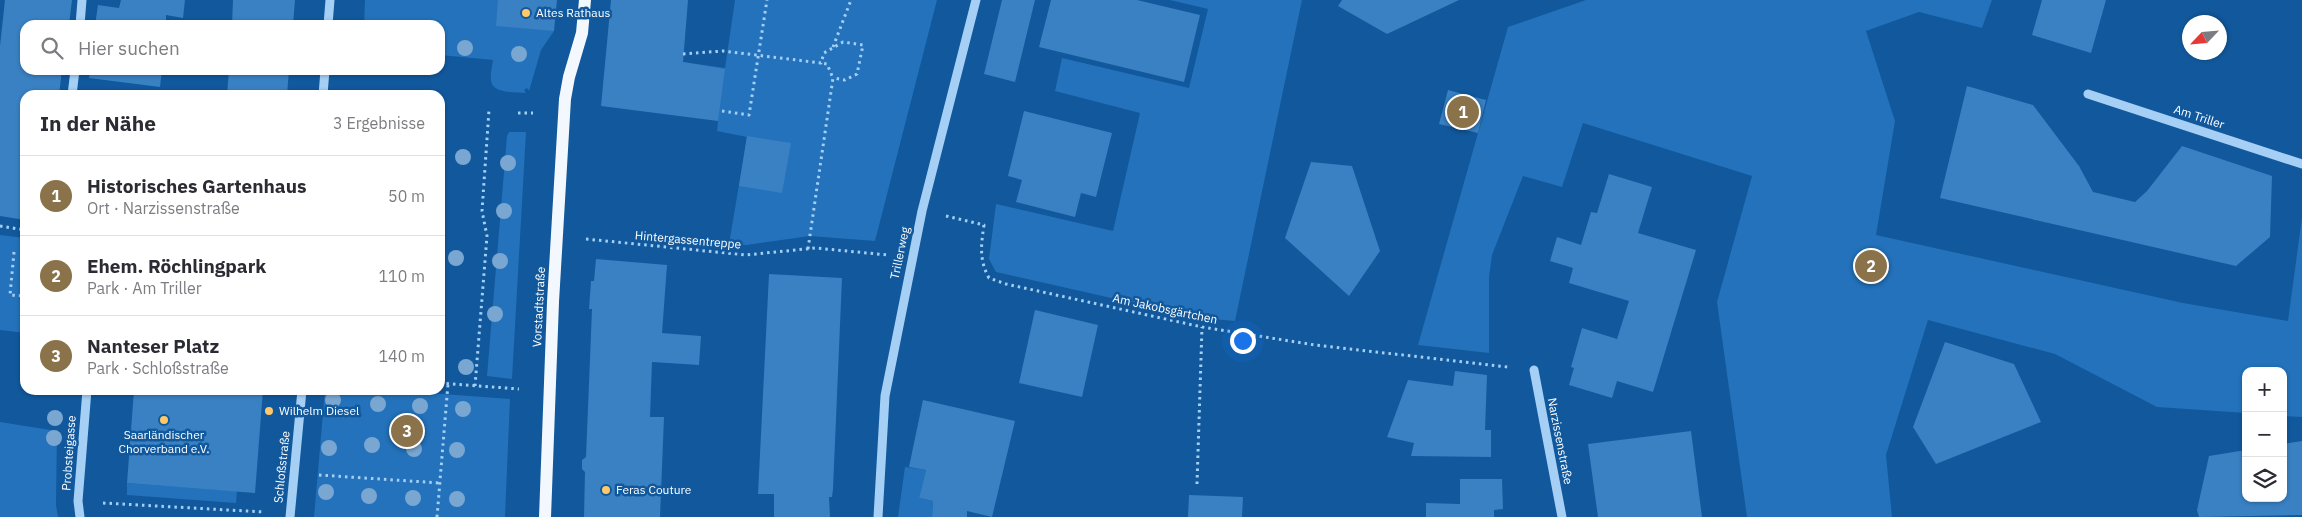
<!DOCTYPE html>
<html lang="de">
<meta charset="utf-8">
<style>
:root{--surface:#fff;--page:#f7f7f7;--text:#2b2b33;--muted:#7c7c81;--line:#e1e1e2;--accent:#8a724b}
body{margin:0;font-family:"IBM Plex Sans",sans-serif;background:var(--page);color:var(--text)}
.controls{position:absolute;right:15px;bottom:15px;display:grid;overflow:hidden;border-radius:10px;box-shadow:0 1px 4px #0004}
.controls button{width:45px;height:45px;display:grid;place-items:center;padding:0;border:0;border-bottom:1px solid var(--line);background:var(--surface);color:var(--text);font:25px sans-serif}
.compass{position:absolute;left:2182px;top:15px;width:45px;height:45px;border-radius:50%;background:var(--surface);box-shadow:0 1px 4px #0004;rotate:244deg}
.you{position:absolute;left:1242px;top:340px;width:18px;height:18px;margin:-12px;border:4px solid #fff;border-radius:50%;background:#1a73e8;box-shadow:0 0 0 8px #1a73e833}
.badge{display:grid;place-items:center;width:32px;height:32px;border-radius:50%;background:var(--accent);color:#fff;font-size:16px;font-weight:700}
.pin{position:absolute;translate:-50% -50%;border:2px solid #fff;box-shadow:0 1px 5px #0006}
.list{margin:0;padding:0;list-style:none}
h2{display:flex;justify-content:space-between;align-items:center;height:65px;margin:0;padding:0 20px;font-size:21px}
h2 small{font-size:16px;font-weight:400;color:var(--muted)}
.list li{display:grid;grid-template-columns:32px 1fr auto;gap:15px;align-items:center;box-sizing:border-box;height:80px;padding:0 20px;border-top:1px solid var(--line)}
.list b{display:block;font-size:19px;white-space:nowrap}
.list p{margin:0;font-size:16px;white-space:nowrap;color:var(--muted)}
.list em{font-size:16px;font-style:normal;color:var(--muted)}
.icon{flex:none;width:28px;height:28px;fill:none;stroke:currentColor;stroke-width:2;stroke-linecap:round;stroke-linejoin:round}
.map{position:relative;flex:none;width:2302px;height:517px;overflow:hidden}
.search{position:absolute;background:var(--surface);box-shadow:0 1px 4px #0004;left:20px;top:20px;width:425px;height:55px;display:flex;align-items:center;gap:12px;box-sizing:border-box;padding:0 18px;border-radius:15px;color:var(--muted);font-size:19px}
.panel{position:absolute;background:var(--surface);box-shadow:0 1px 4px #0004;left:20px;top:90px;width:425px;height:305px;border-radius:15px}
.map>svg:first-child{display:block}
.green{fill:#2372bb}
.building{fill:#3981c3}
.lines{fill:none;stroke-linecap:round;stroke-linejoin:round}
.path{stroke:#a5cff5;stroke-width:3;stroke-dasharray:2.5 4;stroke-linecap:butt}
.minor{stroke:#a5cff5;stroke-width:9}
.major{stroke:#f3f8ff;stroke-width:12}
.tree{fill:#79a7d2}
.poi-dot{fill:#ffc969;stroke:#11589c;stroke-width:2}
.labels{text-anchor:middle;stroke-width:5;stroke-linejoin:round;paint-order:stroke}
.poi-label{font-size:12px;fill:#fff;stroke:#11589c;text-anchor:start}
.street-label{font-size:12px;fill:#fff;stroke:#11589c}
</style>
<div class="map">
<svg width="2302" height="517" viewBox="0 0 2302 517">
<rect width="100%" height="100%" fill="#11589c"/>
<path class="green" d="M365 0H498L554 31 541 50 529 91 527 88 524 90 526 93C516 92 493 94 491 81 490 74 492 67 493 60L440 55V25H364Z
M735 0H937L875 241 810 236 747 245 729 244 747 137 717 131 718 121 683 62 725 68Z
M1170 0H1302L1235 321 1200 318 996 272 989 259 996 204 1113 231 1140 113 1055 91 1062 58 1189 88 1208 9Z
M1586 0H1992L1982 28 1919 12 1866 31 1895 121 1876 235 2183 303 2288 321 2302 217V417L2283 416V371H2246V413L2157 407 2055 354 1928 320 1886 455 1892 517H1747L1717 302 1752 176 1583 123 1562 187 1523 176 1492 255 1489 277V353L1418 345 1508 27Z
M509 132H526L512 379 487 376 507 136Z
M0 235 25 238V333L0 330Z
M325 390H389L510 399 505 517H314Z
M0 422 57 431 56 505 58 517H0Z
M905 467 926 470 919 498 933 501 932 517H898Z
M127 483 237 491 236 503 127 495Z"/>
<path class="building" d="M5 0H72L69 25H25V70H62L59 95H25V220L0 216V46Z
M121 0H185L183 18 166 15V25H95L98 5 119 8Z
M233 0H295L293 25H232Z
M498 0H557L554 31 496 26Z
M611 0H688L683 62 725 69 718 121 601 106Z
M1002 0H1035L1015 82 984 74Z
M1051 0H1137L1200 15 1184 82 1039 47Z
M1342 0H1459L1387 34 1338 6Z
M2042 0H2106L2091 53 2032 35Z
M90 70H162L160 87 89 78Z
M229 70H289L287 95H227Z
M1967 86 2033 105 2079 166 2093 192 2135 202 2147 191 2182 146 2272 176 2270 237 2236 266 1940 198Z
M1448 90 1486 100 1478 133 1439 124Z
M1024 111 1112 133 1096 197 1081 193 1075 217 1016 202 1022 180 1008 176Z
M747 136 791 143 782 193 739 186Z
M1311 162 1352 166 1380 251 1349 296 1285 238Z
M1609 174 1652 187 1638 233 1696 250 1653 392 1617 381 1612 398 1569 385 1574 368 1571 367 1582 328 1617 339 1629 301 1569 283 1573 268 1550 261 1557 237 1581 245 1591 212 1597 213Z
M596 259 667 265 662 333 701 336 699 365 652 362 650 417H664L660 517H584L585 472 582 469V460L586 457 592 309H589L591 281H594Z
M769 274 842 278 833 489 832 497H829L830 517H774V494H758Z
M1035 310 1098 325 1082 397 1019 383Z
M1945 342 2014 364 2041 422 1936 464 1913 427Z
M1455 371 1487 375 1485 430H1491V457L1411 456 1414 443 1387 437 1408 380 1453 386Z
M134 390H263L255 493 127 483Z
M923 400 1015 421 992 517 967 511V517H932L933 501 919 498 926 470 909 467Z
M1691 431 1702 517H1598L1588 444Z
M2302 441V515L2199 517 2197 510 2209 456 2246 450V498H2283V444Z
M1460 479H1502L1503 509 1494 510V517H1426V503L1460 504Z
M1189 495 1243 497 1242 517H1188Z"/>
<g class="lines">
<path class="path" d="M833 47 851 0
M683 54 723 51 821 63 824 53 843 42 863 45 857 74 845 80 833 78
M722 111 749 115 767 0
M518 113H533
M946 216 984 225C981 245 979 260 989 278L1006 284 1202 327 1315 345 1508 367
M0 226 25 230
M586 239 746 255 815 248 888 255
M808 249 833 78 827 64 821 63
M14 252 10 295 25 296
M440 383 519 389
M475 386 487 236 482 211 489 110
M319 475 440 483
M1197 484 1202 327
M103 503 264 512
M437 517 448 384"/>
<path class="minor" d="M80 25 82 0
M328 25 330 0
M2088 94 2302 164
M72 95 75 70
M323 95 325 70
M1534 370 1562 517
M80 517 78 501 87 390
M290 517 302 390
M878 517 885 396 922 211 976 0"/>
<path class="major" d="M545 517 553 302 565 99 569 77 582 33 585 0"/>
</g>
<g class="tree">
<circle cx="465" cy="48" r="8"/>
<circle cx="519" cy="54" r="8"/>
<circle cx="463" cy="157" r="8"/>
<circle cx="508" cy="163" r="8"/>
<circle cx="504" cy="211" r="8"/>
<circle cx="456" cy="258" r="8"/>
<circle cx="500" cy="261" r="8"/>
<circle cx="495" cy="314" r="8"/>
<circle cx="466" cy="367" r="8"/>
<circle cx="333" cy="400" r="8"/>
<circle cx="378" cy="404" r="8"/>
<circle cx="420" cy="406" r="8"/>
<circle cx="463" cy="409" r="8"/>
<circle cx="55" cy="418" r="8"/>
<circle cx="54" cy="438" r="8"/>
<circle cx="372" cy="445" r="8"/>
<circle cx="329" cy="448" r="8"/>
<circle cx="414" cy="449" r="8"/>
<circle cx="457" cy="450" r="8"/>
<circle cx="326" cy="492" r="8"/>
<circle cx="369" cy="496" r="8"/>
<circle cx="413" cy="498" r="8"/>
<circle cx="457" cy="499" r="8"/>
</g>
<g class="poi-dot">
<circle cx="526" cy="13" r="5"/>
<circle cx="269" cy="411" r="5"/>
<circle cx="164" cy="420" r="5"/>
<circle cx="606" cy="490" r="5"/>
</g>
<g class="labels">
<g class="poi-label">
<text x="536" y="17">Altes Rathaus</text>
<text x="279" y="415">Wilhelm Diesel</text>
<text x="164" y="439" text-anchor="middle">Saarländischer<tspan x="164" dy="14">Chorverband e.V.</tspan></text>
<text x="616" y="494">Feras Couture</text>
</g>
<g class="street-label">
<text transform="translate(2199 117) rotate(18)" y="4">Am Triller</text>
<text transform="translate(688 240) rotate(5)" y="4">Hintergassentreppe</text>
<text transform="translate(900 253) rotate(-78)" y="4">Trillerweg</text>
<text transform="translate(539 307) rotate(-87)" y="4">Vorstadtstraße</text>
<text transform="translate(1165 309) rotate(12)" y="4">Am Jakobsgärtchen</text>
<text transform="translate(1560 441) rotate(79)" y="4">Narzissenstraße</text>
<text transform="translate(69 453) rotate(-86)" y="4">Probsteigasse</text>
<text transform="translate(282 467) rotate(-84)" y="4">Schloßstraße</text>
</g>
</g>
</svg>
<div class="controls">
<button>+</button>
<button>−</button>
<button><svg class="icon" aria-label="layers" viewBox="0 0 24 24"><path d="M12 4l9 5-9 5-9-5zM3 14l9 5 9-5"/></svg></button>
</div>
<svg class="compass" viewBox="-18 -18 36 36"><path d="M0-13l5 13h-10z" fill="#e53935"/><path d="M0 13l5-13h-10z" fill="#7c7c81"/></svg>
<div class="you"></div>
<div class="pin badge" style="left:1463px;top:112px">1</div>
<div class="pin badge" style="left:1871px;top:266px">2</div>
<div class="pin badge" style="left:407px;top:431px">3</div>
<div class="search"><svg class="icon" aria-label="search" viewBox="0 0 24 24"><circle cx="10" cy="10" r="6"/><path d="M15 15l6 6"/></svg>Hier suchen</div>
<section class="panel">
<h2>In der Nähe<small>3 Ergebnisse</small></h2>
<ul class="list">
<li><span class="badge">1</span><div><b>Historisches Gartenhaus</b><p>Ort · Narzissenstraße</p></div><em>50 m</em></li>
<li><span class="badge">2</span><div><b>Ehem. Röchlingpark</b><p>Park · Am Triller</p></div><em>110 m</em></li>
<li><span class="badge">3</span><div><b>Nanteser Platz</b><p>Park · Schloßstraße</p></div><em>140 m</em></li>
</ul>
</section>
</div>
